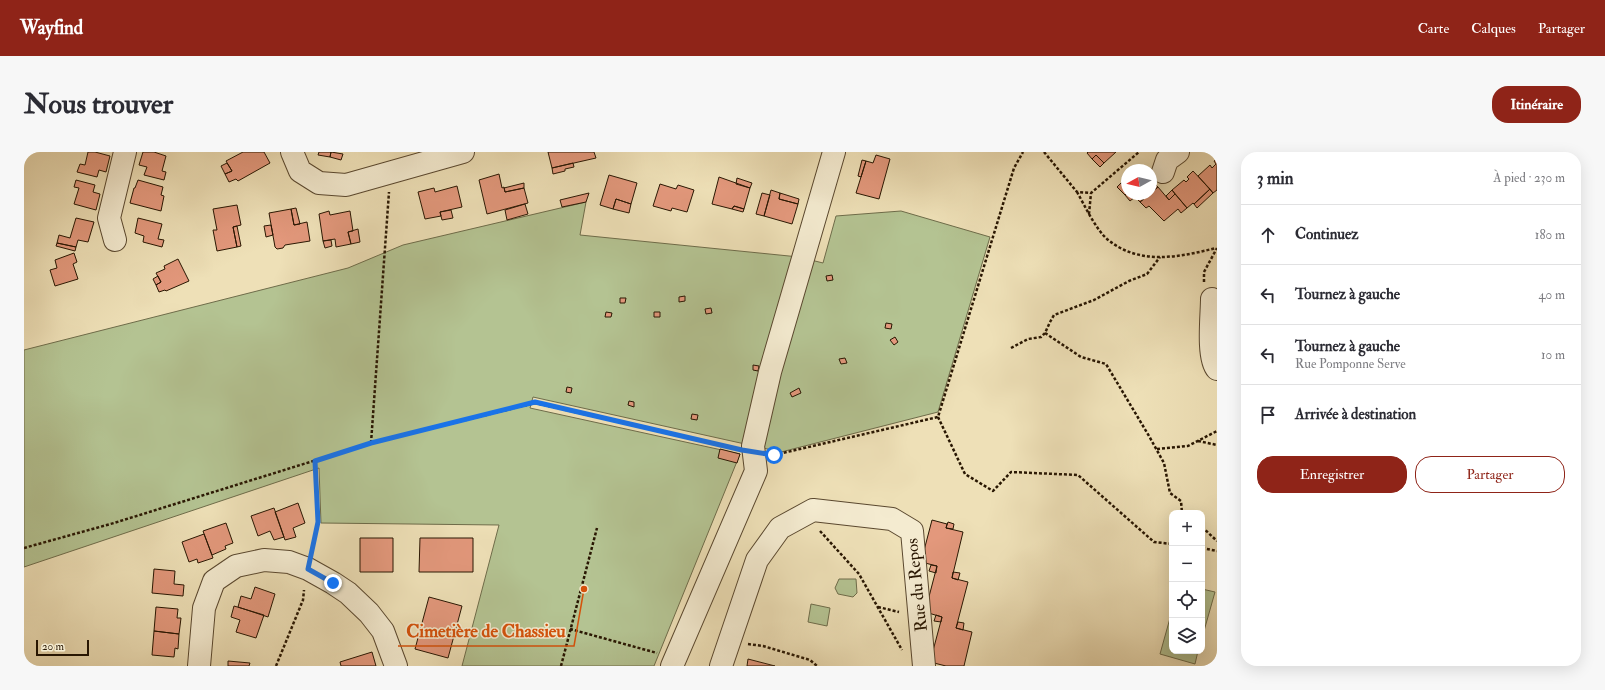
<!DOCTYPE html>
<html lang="fr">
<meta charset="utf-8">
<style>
:root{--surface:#fff;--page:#f7f7f7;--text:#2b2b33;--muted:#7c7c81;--line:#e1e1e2;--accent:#8f2418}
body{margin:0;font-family:"IM FELL Double Pica",serif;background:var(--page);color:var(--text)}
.controls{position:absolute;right:12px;bottom:12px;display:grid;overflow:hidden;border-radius:8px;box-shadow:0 4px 16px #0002}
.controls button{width:36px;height:36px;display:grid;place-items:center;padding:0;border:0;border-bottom:1px solid var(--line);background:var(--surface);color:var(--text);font:20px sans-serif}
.compass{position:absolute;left:1097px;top:12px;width:36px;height:36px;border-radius:50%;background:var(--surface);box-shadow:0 4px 16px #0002;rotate:262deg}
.scale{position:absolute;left:12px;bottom:10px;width:53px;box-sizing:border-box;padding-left:4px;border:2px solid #281602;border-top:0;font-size:11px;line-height:14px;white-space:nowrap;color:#281602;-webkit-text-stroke:3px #f4ebd0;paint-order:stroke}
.stop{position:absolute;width:12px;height:12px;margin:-9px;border:3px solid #1a73e8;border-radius:50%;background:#fff}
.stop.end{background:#1a73e8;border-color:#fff;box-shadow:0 1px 4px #0008}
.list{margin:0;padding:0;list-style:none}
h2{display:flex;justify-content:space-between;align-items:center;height:52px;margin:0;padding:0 16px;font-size:17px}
h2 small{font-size:13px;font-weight:400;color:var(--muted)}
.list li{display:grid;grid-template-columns:26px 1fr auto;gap:12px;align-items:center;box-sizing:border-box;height:60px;padding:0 16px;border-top:1px solid var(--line)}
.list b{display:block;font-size:15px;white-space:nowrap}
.list p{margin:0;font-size:13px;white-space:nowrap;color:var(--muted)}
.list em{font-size:13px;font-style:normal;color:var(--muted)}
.actions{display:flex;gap:8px;padding:12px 16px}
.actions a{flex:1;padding:9px 0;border:1px solid var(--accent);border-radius:16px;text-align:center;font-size:14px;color:var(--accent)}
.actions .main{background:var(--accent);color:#fff}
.icon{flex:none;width:22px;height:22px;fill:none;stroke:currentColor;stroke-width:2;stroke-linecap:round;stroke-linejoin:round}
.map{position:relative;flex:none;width:1193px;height:514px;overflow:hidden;border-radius:16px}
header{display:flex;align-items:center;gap:24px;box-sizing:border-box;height:56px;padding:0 20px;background:var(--accent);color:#fff}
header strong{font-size:19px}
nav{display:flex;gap:22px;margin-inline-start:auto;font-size:14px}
.intro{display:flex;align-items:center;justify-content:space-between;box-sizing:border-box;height:96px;padding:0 24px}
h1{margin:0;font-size:28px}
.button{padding:10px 18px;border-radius:16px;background:var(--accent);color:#fff;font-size:14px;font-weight:700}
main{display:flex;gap:24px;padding:0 24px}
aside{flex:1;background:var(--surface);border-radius:16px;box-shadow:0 4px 16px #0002}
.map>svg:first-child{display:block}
.green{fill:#b4c392;stroke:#6e6c4a}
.building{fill:#e3987c;stroke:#281602}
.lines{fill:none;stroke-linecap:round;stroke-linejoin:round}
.minor-casing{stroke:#5a482f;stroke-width:24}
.path{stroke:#281602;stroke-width:2.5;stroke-dasharray:3 2;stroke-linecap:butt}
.minor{stroke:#f4ebd0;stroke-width:22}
.route{stroke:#1a73e8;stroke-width:5}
.labels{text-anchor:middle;stroke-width:3;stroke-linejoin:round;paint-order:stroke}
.street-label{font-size:17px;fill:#281602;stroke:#f4ebd0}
.leader{fill:none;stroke:#d5520b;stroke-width:1.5}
.callout-dot{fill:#d5520b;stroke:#f4ebd0;stroke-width:1.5}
.callout-label{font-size:18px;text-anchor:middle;font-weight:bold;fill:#d5520b;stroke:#f4ebd0;stroke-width:3;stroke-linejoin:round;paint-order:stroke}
</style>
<header>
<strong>Wayfind</strong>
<nav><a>Carte</a><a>Calques</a><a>Partager</a></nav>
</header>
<div class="intro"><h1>Nous trouver</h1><a class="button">Itinéraire</a></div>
<main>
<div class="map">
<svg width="1193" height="514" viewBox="0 0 1193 514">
<rect width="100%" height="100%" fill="#eee0b7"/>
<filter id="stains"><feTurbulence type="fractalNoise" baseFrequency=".005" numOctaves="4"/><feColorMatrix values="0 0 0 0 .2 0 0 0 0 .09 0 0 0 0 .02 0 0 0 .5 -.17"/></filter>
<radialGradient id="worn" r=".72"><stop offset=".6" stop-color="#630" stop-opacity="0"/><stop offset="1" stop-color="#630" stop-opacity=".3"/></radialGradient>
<path class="green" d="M562 50 556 83 775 105 799 111 812 64 877 59 966 85 914 260 757 300 509 245 506 256 716 302 630 514H438L475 373 297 371 295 316 0 415V198L324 116 379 93Z
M815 427H832L833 441 829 445 814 442 811 436Z
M1178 437 1191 440 1178 486Z
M787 452 806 456 803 474 784 470Z
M1148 459V499H1174L1171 512 1136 502Z"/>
<path class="building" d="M64 0H71L86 4 82 20 75 18 73 25 53 20 56 12 61 13Z
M119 0H130L142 4 138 19 142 20 140 28 120 23 123 15 115 13Z
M219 0H240L246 11 214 29 212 27 205 30 201 22 208 19 202 9Z
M295 0H307L306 5 294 3Z
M307 0 319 2 317 8 306 5Z
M524 0H570L572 6 528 16Z
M1064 0H1092L1080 11 1072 3 1068 7 1063 1Z
M852 3 866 7 855 47 832 41 842 9 849 11Z
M1072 3 1080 11 1076 15 1068 7Z
M1193 7V38L1189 41 1174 24 1186 13 1188 16 1192 12 1190 9Z
M838 8 842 9 837 25 834 24Z
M203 11 208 19 201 22 197 14Z
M549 11 550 15 541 17V19L529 22 528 16Z
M1169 19 1186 37 1170 52 1169 51 1163 56 1148 38 1160 28 1162 30 1165 27 1163 25Z
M475 22 478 36 480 35 481 40 500 36 504 51 463 62 455 28Z
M585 23 613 31 607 52 592 47 589 57 576 53Z
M695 25 726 36 720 57 710 54 708 57 688 52Z
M1103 25V38L1097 31Z
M713 26 728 31 726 36 712 32Z
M52 28 71 33 69 40 76 42 72 58 50 52 55 36 50 35Z
M114 28 139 35 137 43 140 44 137 59 106 51 110 36H111Z
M1128 29 1134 35 1127 41V30Z
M500 31V36L481 40 480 36Z
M1097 31 1103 38V41L1101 43 1093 35Z
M636 32 652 37 654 33 670 38 663 60 648 56 647 59 629 54Z
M433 34 438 55 416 60 417 64 401 67 394 40 410 36 411 40Z
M1134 35 1145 48 1151 42 1163 56 1157 61 1154 57 1140 69 1125 54 1122 56 1116 50Z
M1186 37 1189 41 1173 56 1170 52Z
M747 38 756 41 755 47 774 52 768 72 740 64Z
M1148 38 1151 42 1145 48 1142 44Z
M565 41 562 50 538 55 536 48Z
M738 41 746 43 740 64 732 62Z
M756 41 775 47 774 52 755 47Z
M1103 41V42H1126L1116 50 1111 45 1106 49 1101 43Z
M592 47 607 52 605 61 589 57Z
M501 52 504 62 483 68 481 58Z
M213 53 217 73 209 75 213 95 193 99 189 78H193L189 57Z
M710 54 720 57 719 60 708 57Z
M272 56 276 72 270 73 267 57Z
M267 57 270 73 283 70 286 89 261 93 259 96 253 97 251 95 245 61Z
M427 58 429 66 418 68 416 60Z
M305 59 306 63 326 59 329 79 324 80 327 92 312 95 311 87 299 89 295 62Z
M52 66 70 70 64 90 54 88 52 95 33 91 35 83 46 86Z
M114 66 138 72 134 87 140 88 138 95 119 90 120 84 111 81Z
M247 73 249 83 242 85 240 74Z
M213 74 217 94 213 95 209 75Z
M334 77 336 90 327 92 324 80Z
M307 88 308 94 301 96 299 89Z
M33 91 52 95 51 99 32 94Z
M50 101 53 110 49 112 54 127 31 134 26 118 33 116 31 108Z
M154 107 165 129 142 139 141 138 135 140 132 133 137 130 132 121 141 117 140 114Z
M808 123 809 128 803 129 802 124Z
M134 124 137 130 132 133 129 127Z
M661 144V149L655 150V145Z
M596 146H602L601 151H596Z
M687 156 688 161 682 162 681 157Z
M582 160 588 161 587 165H581Z
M630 160H636V165H630Z
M862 171 868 172 867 177 861 176Z
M871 185 874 190 870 193 866 188Z
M821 206 823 211 817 212 815 207Z
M729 213 735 214 734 219 729 218Z
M543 235 548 236 547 241 542 240Z
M775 236 777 241 768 245 766 241Z
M605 249 610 250V255L604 253Z
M668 262 674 263 673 268 667 267Z
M696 297 716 302 713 311 694 306Z
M274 351 281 371 269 376 272 385 261 388 251 360Z
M250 356 260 385 250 388 246 379 234 384 227 364Z
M908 368 923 372 922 376 939 380 928 426 944 430 932 476 948 480 940 514H922L906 510 918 465 901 460 913 414 897 410Z
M924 370 930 372 929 377 922 376Z
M202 371 209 391 201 394 202 397 188 403 179 379Z
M180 382 189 406 174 411 173 407 165 410 158 390Z
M336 386H369V420H336Z
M396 386H449V420H395Z
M907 413 913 414 912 421 905 419Z
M130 417 151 419 150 432 160 433 159 444 128 441Z
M929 420 936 421 934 428 928 426Z
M231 435 251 442 244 465 214 455 217 444 227 447Z
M405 445 438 454 424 506 391 497Z
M210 454 240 463 232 486 212 480 216 468 207 465Z
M132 455 154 457 153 466H157L155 482 130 479Z
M912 463 918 465 917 470 910 469Z
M934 470 940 471 939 478 932 476Z
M130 479 155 482 154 497 151 496 150 505 128 503Z
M348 500 352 514H317L316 510Z
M724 507 751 514H723Z
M204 509 226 511 225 514H204Z"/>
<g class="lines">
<defs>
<path id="minor" d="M268 0 276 19 295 31 322 33 439 0
M1139 20 1143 8 1154 0
M91 88 85 66 101 0
M1188 147C1188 162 1183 206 1193 217
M175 514 180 456 190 429 212 414 240 408 265 410 284 417 309 431 324 441 345 461 359 479 372 514
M648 514 732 319 729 294 746 220 810 0
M697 514 733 408 756 376 789 358 868 367 888 379 900 514"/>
</defs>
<use href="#minor" class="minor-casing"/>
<path class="path" d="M1020 0 1053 40 1067 41 1115 0
M1053 40C1061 54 1071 76 1083 87 1115 114 1156 105 1192 96
M1065 62 1067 41
M1180 130V120L1193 96
M1021 181 1057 205 1082 212 1125 284 1140 311 1146 341 1157 349 1158 361
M987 196 1004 187 1017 185 1021 181 1026 170 1030 163 1070 148 1105 129 1123 122 1136 105
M914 265 941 322 969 339 987 320 1054 323 1130 390 1148 392
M1174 289 1193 293
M347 291 365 40
M1133 297 1164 294 1193 279
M750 303 914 265 990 16 999 0
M1178 375 1193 389
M796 379 835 422 878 498
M0 396 90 371 347 291 511 251 710 296
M1178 396 1193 399
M288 398 294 370 291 309
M854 455 875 460
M546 477 633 501
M724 492 739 494 786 508 793 514
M252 514 279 448 280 438
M537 514 573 376"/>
<use href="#minor" class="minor"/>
</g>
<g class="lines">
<path class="route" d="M309 431 284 417 294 370 291 309 347 291 511 250 718 298 750 303"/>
</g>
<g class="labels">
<g class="street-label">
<text transform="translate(892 433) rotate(-96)" y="6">Rue du Repos</text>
</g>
</g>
<path class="leader" d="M560 437L550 494H374"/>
<circle class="callout-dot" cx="560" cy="437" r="4"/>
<g class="callout-label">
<text x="462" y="485">Cimetière de Chassieu</text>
</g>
<rect width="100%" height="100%" filter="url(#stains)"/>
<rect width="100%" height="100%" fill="url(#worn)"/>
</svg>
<div class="controls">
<button>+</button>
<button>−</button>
<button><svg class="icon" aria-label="locate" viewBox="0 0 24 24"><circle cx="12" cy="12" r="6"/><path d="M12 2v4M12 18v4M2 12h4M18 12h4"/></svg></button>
<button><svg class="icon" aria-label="layers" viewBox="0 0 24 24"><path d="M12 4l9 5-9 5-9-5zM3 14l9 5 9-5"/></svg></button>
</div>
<svg class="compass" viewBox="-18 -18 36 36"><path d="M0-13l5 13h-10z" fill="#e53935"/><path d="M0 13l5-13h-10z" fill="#7c7c81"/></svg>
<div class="scale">20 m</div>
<div class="stop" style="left:750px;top:303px"></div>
<div class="stop end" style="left:309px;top:431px"></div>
</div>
<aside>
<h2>3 min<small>À pied · 230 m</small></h2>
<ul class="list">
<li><svg class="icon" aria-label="ahead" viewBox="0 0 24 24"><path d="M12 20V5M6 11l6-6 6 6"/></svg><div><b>Continuez</b></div><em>180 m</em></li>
<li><svg class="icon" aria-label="left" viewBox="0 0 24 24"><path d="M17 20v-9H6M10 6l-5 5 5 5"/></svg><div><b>Tournez à gauche</b></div><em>40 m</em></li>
<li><svg class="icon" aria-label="left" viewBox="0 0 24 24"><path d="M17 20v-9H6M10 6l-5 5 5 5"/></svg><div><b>Tournez à gauche</b><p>Rue Pomponne Serve</p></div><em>10 m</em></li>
<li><svg class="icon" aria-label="arrive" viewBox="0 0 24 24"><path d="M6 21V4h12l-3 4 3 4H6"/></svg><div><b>Arrivée à destination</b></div></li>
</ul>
<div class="actions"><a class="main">Enregistrer</a><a>Partager</a></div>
</aside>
</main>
